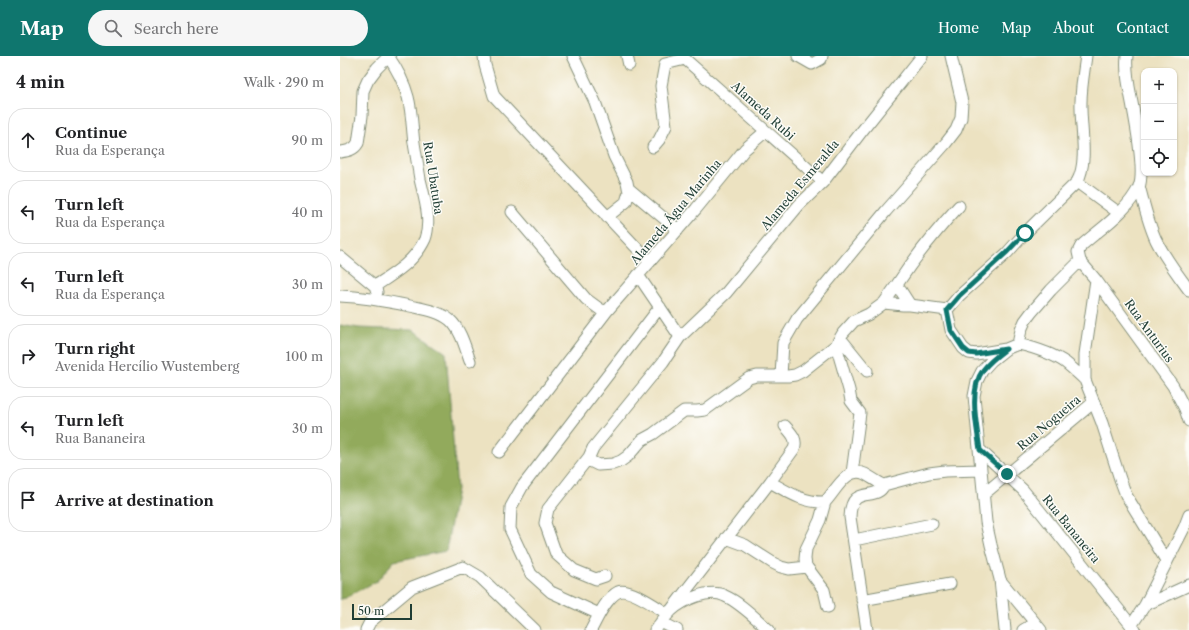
<!DOCTYPE html>
<meta charset="utf-8">
<style>
:root{--surface:#fff;--page:#f6f6f6;--text:#202124;--muted:#757577;--line:#e0e0e0;--accent:#0f766e}
body{margin:0;font-family:"Libre Caslon Text",serif;background:var(--page);color:var(--text)}
.controls{position:absolute;right:12px;top:12px;display:grid;overflow:hidden;border-radius:8px;box-shadow:0 1px 3px #0004}
.controls button{width:36px;height:36px;display:grid;place-items:center;padding:0;border:0;border-bottom:1px solid var(--line);background:var(--surface);color:var(--text);font:20px sans-serif}
.scale{position:absolute;left:12px;bottom:10px;width:60px;box-sizing:border-box;padding-left:4px;border:2px solid #1f3d34;border-top:0;font-size:11px;line-height:14px;white-space:nowrap;color:#1f3d34;-webkit-text-stroke:3px #fdfcf7;paint-order:stroke}
.stop{position:absolute;width:12px;height:12px;margin:-9px;border:3px solid #0f766e;border-radius:50%;background:#fff}
.stop.end{background:#0f766e;border-color:#fff;box-shadow:0 1px 4px #0008}
.list{margin:0;padding:0;list-style:none}
h2{display:flex;justify-content:space-between;align-items:center;height:52px;margin:0;padding:0 16px;font-size:17px}
h2 small{font-size:13px;font-weight:400;color:var(--muted)}
.list li{display:grid;grid-template-columns:26px 1fr auto;gap:12px;align-items:center;box-sizing:border-box;height:64px;margin:0 8px 8px;padding:0 8px;border:1px solid var(--line);border-radius:16px}
.list b{display:block;font-size:15px;white-space:nowrap}
.list p{margin:0;font-size:13px;white-space:nowrap;color:var(--muted)}
.list em{font-size:13px;font-style:normal;color:var(--muted)}
.icon{flex:none;width:22px;height:22px;fill:none;stroke:currentColor;stroke-width:2;stroke-linecap:round;stroke-linejoin:round}
.map{position:relative;flex:none;width:849px;height:574px;overflow:hidden}
header{display:flex;align-items:center;gap:24px;box-sizing:border-box;height:56px;padding:0 20px;background:var(--accent);color:#fff}
header strong{font-size:19px}
nav{display:flex;gap:22px;margin-inline-start:auto;font-size:14px}
.search{width:280px;height:36px;background:var(--page);display:flex;align-items:center;gap:10px;box-sizing:border-box;padding:0 14px;border-radius:22px;color:var(--muted);font-size:15px}
main{display:flex}
aside{flex:1;background:var(--surface)}
.map>svg:first-child{display:block}
.forest{fill:#92aa5c;stroke:#587448}
.lines{fill:none;stroke-linecap:round;stroke-linejoin:round}
.minor-casing{stroke:#86907a;stroke-width:13}
.minor{stroke:#fff;stroke-width:11}
.route{stroke:#0f766e;stroke-width:5}
.labels{text-anchor:middle;stroke-width:3;stroke-linejoin:round;paint-order:stroke}
.street-label{font-size:12px;fill:#1f3d34;stroke:#fdfcf7}
</style>
<header>
<strong>Map</strong>
<div class="search"><svg class="icon" aria-label="search" viewBox="0 0 24 24"><circle cx="10" cy="10" r="6"/><path d="M15 15l6 6"/></svg>Search here</div>
<nav><a>Home</a><a>Map</a><a>About</a><a>Contact</a></nav>
</header>
<main>
<aside>
<h2>4 min<small>Walk · 290 m</small></h2>
<ul class="list">
<li><svg class="icon" aria-label="ahead" viewBox="0 0 24 24"><path d="M12 20V5M6 11l6-6 6 6"/></svg><div><b>Continue</b><p>Rua da Esperança</p></div><em>90 m</em></li>
<li><svg class="icon" aria-label="left" viewBox="0 0 24 24"><path d="M17 20v-9H6M10 6l-5 5 5 5"/></svg><div><b>Turn left</b><p>Rua da Esperança</p></div><em>40 m</em></li>
<li><svg class="icon" aria-label="left" viewBox="0 0 24 24"><path d="M17 20v-9H6M10 6l-5 5 5 5"/></svg><div><b>Turn left</b><p>Rua da Esperança</p></div><em>30 m</em></li>
<li><svg class="icon" aria-label="right" viewBox="0 0 24 24"><path d="M7 20v-9h11M14 6l5 5-5 5"/></svg><div><b>Turn right</b><p>Avenida Hercílio Wustemberg</p></div><em>100 m</em></li>
<li><svg class="icon" aria-label="left" viewBox="0 0 24 24"><path d="M17 20v-9H6M10 6l-5 5 5 5"/></svg><div><b>Turn left</b><p>Rua Bananeira</p></div><em>30 m</em></li>
<li><svg class="icon" aria-label="arrive" viewBox="0 0 24 24"><path d="M6 21V4h12l-3 4 3 4H6"/></svg><div><b>Arrive at destination</b></div></li>
</ul>
</aside>
<div class="map">
<svg width="849" height="574" viewBox="0 0 849 574">
<rect width="100%" height="100%" fill="#fdfcf7"/>
<filter id="ink" filterUnits="userSpaceOnUse"><feTurbulence type="fractalNoise" baseFrequency=".025" numOctaves="2"/><feDisplacementMap in="SourceGraphic" scale="8" xChannelSelector="R" yChannelSelector="G"/><feConvolveMatrix kernelMatrix="1 2 1 2 8 2 1 2 1" color-interpolation-filters="sRGB"/></filter>
<filter id="wash" filterUnits="userSpaceOnUse"><feTurbulence type="fractalNoise" baseFrequency=".012" numOctaves="4" result="noise"/><feDisplacementMap in="SourceGraphic" scale="16" xChannelSelector="R" yChannelSelector="G"/><feGaussianBlur stdDeviation="0.9" result="paint"/><feColorMatrix in="noise" values="0 0 0 0 0 0 0 0 0 0 0 0 0 0 0 0 0 1.4 0 .05"/><feComposite in="paint" operator="in"/></filter>
<g filter="url(#wash)">
<rect width="100%" height="100%" fill="#ece2c1"/>
<path class="forest" d="M0 269 19 272 73 274 106 297 117 433 106 495 54 505 37 525 0 544Z"/>
</g>
<g filter="url(#ink)">
<g class="lines">
<defs>
<path id="minor" d="M144 0 145 9 154 40 310 206
M233 0 255 46 274 100 287 126 289 136 286 146 267 161
M287 0 289 9
M458 0 472 8 481 3 482 0
M787 0C785 17 790 35 793 52 796 68 805 117 799 131 787 156 761 172 741 190L738 196 740 205 756 224 833 330 845 353 849 365
M313 91 319 84 326 70 321 30 325 8 345 3 483 126
M0 96C8 95 14 94 18 87L22 60 23 35 28 24 37 12 49 0
M737 126 779 157
M799 130C804 148 808 167 816 184 825 202 837 218 849 234
M289 133 338 174
M172 156 246 243 261 254 267 255
M0 201 35 230 37 236
M298 219 340 281
M756 224 745 298V324L762 367 780 423 786 439 827 506
M35 230C55 217 75 205 85 183 92 164 84 141 80 123 78 111 76 99 74 87 72 72 72 56 68 41 64 26 57 13 48 0
M556 230 544 247 529 258 514 265 503 277 496 289 463 315 455 319 448 320H417L409 322 365 354 357 355H344L313 378 302 384 288 400 281 405 273 408 258 409 250 405 249 401 253 392 323 306 340 281 386 237 459 149 483 126 522 75 582 0
M0 240C24 241 46 245 70 250 83 253 99 255 110 264 121 274 125 291 130 305
M544 247 563 249H570
M607 254 570 249 561 235 556 230C575 201 596 175 619 150
M501 283 527 315
M678 288 681 274 685 265 691 257 711 234 740 205
M678 288C695 292 712 297 726 307 732 312 739 318 745 324
M496 289 509 334 511 345 520 357 512 417
M666 293 636 298 629 297 623 292 611 274 607 254 619 240 667 197 685 177 737 126C749 105 740 70 741 46 741 31 744 15 746 0
M441 320 443 287 457 263 546 155 606 87 616 74 621 62 622 46 611 0
M640 394 683 434 700 455 795 574
M159 396 267 255 356 153 405 93 426 75
M249 401 208 453 205 467 216 498 234 514 256 523 265 520
M430 426C448 436 464 447 485 446 495 436 507 409 525 418 531 421 537 426 544 429L589 417 605 415 641 414
M644 438 754 346
M485 446 480 464 466 493 465 503 466 510 484 534 488 551
M386 482 405 489 433 507 441 511 449 513 467 511
M514 484 592 468
M660 524 701 574
M522 544 610 528
M805 549 849 529
M331 554 430 426 454 393C458 383 451 377 445 370
M259 558 211 536 191 518 170 473 171 451 182 431 320 251
M321 566 337 574
M791 570 805 549 844 472 849 459
M26 574 30 566 72 531 123 511 140 521 195 574
M251 574C257 563 266 542 278 536 289 531 318 552 328 558
M315 574C320 567 325 561 331 555 343 544 369 532 385 540 401 547 416 563 429 574
M527 574 510 461C511 427 536 447 544 429
M665 574 660 523 651 489 646 466 634 340 637 325 642 315 651 305 666 293 678 288
M683 574 695 567"/>
</defs>
<use href="#minor" class="minor-casing"/>
<use href="#minor" class="minor"/>
</g>
</g>
<g class="lines" filter="url(#ink)">
<path class="route" d="M667 418 640 394C637 371 628 334 643 314 649 306 658 299 666 293L636 298 629 297 623 292 611 274 607 254 619 240 666 197 685 177"/>
</g>
<g class="labels">
<g class="street-label">
<text transform="translate(423 55) rotate(42)" y="4">Alameda Rubi</text>
<text transform="translate(93 122) rotate(81)" y="4">Rua Ubatuba</text>
<text transform="translate(460 129) rotate(-50)" y="4">Alameda Esmeralda</text>
<text transform="translate(336 156) rotate(-50)" y="4">Alameda Água Marinha</text>
<text transform="translate(809 275) rotate(54)" y="4">Rua Anturius</text>
<text transform="translate(709 367) rotate(-40)" y="4">Rua Nogueira</text>
<text transform="translate(731 473) rotate(51)" y="4">Rua Bananeira</text>
</g>
</g>
</svg>
<div class="controls">
<button>+</button>
<button>−</button>
<button><svg class="icon" aria-label="locate" viewBox="0 0 24 24"><circle cx="12" cy="12" r="6"/><path d="M12 2v4M12 18v4M2 12h4M18 12h4"/></svg></button>
</div>
<div class="scale">50 m</div>
<div class="stop" style="left:685px;top:177px"></div>
<div class="stop end" style="left:667px;top:418px"></div>
</div>
</main>
